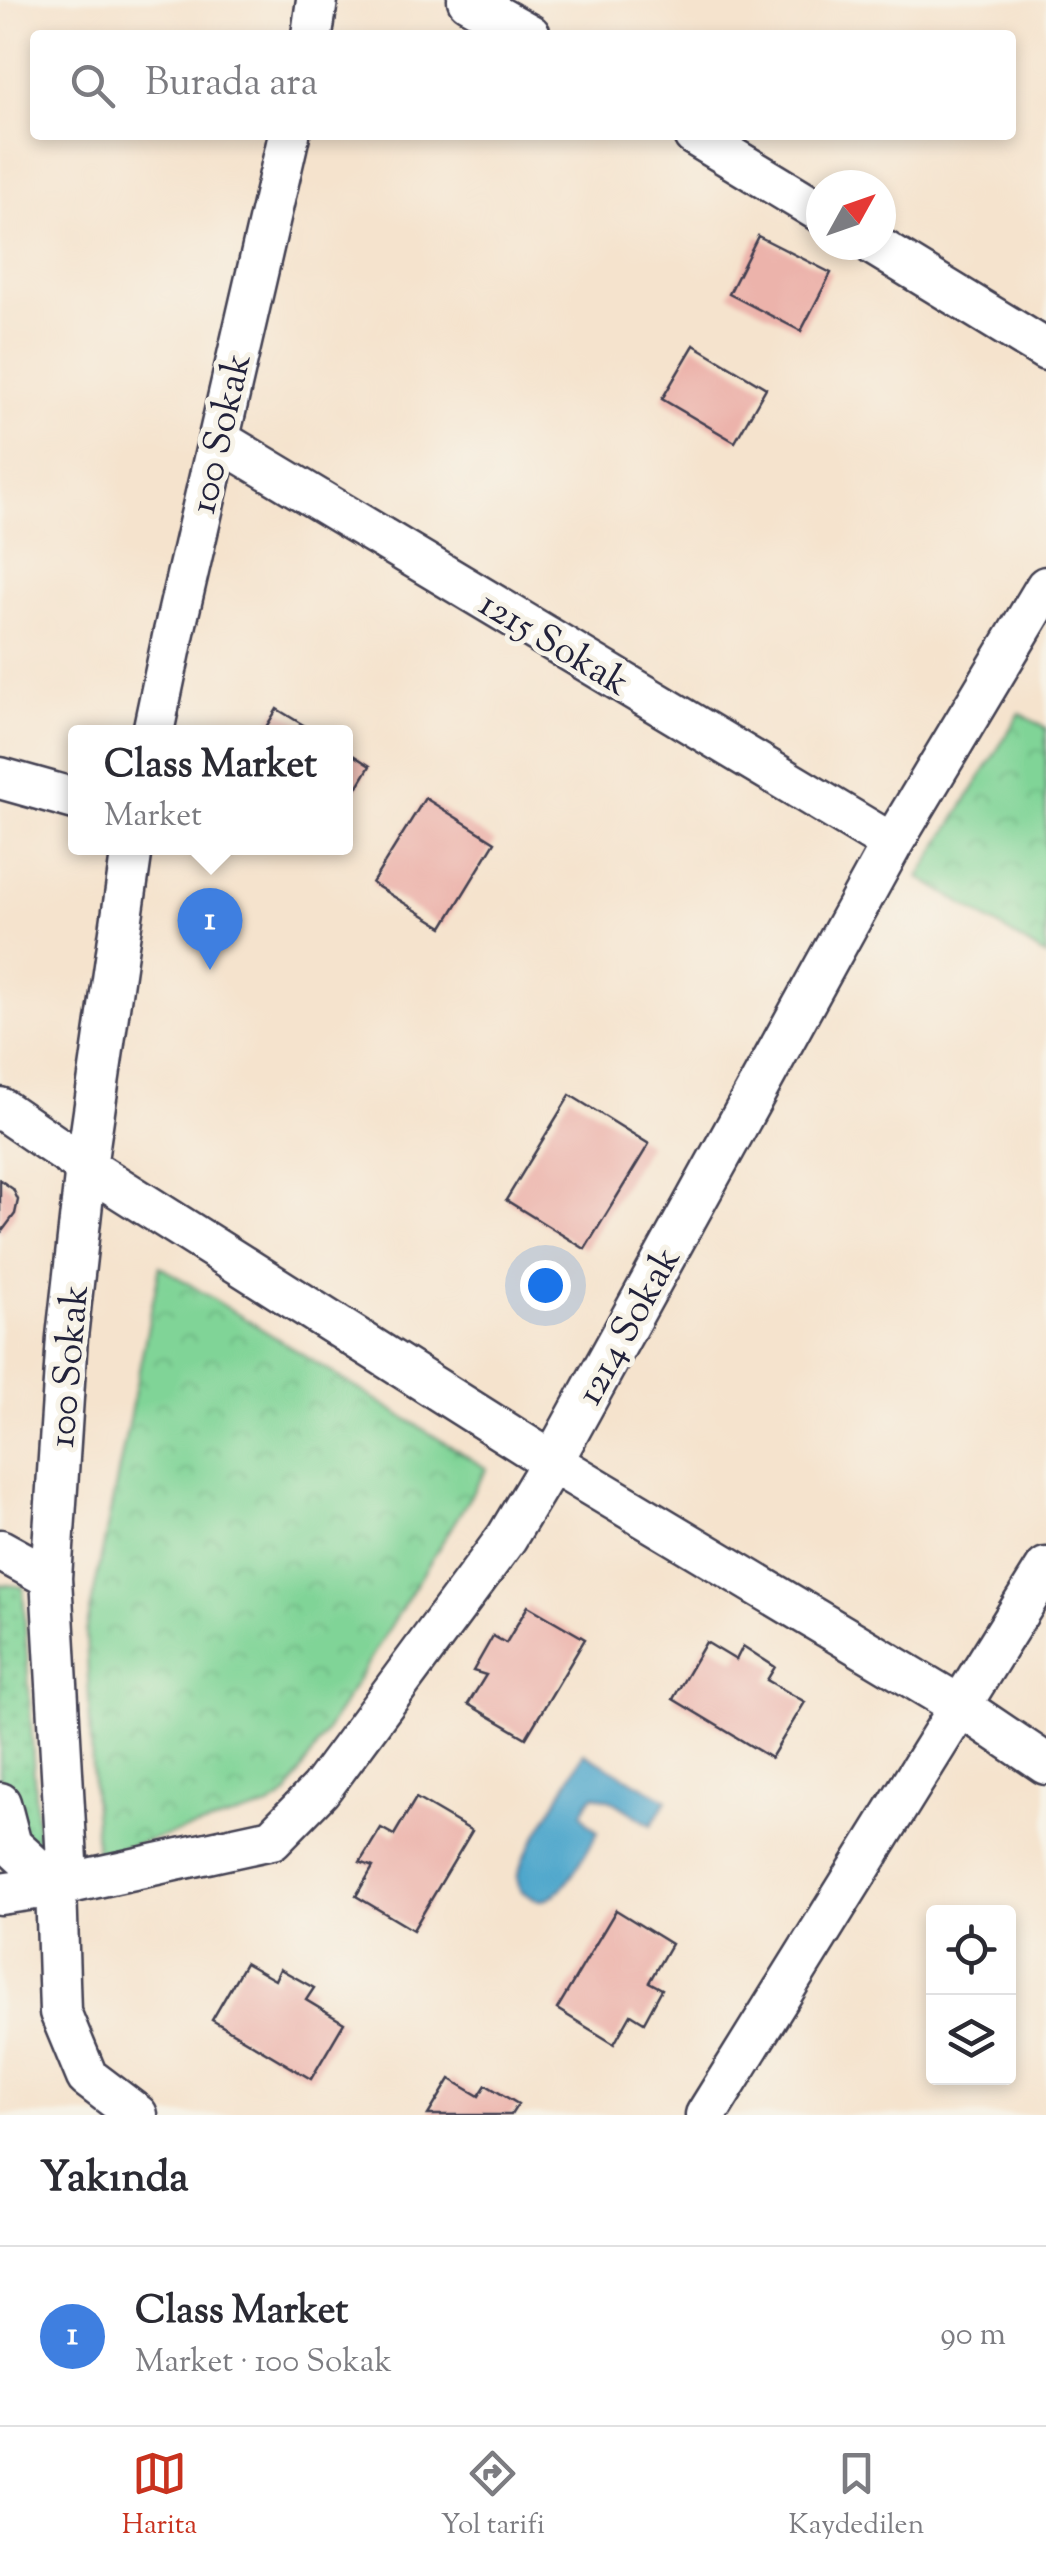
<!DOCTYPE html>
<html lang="tr">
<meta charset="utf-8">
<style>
:root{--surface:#fff;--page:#f7f7f7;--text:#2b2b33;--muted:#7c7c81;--line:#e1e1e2;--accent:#c8321e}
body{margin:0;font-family:"Sorts Mill Goudy",serif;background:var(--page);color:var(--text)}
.controls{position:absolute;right:30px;bottom:30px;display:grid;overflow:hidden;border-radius:10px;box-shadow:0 5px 15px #0003}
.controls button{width:90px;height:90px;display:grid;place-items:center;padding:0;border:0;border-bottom:2px solid var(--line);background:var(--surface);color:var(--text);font:50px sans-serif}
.compass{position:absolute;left:806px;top:170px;width:90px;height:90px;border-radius:50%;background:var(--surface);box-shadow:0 5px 15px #0003;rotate:50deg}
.you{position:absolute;left:545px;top:1285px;width:35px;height:35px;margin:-25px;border:8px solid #fff;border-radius:50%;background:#1a73e8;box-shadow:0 0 0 15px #1a73e833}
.badge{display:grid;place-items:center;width:65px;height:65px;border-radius:50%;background:var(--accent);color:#fff;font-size:32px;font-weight:700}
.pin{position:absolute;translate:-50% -82px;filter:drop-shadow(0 2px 5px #0008)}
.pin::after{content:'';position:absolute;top:52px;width:35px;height:30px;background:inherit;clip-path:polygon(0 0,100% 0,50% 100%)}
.popup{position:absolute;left:68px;top:725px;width:285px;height:130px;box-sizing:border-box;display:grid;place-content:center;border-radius:10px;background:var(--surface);filter:drop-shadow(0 2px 8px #0005);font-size:32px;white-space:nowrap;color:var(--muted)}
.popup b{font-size:38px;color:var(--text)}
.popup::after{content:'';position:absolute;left:50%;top:100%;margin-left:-20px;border:20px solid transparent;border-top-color:var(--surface)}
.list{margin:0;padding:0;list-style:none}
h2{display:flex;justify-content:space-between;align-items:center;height:130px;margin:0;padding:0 40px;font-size:42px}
h2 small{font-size:32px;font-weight:400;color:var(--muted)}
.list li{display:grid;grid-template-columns:65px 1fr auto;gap:30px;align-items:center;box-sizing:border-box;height:180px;padding:0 40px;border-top:2px solid var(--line)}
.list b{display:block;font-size:38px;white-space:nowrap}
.list p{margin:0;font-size:32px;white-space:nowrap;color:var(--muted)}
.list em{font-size:32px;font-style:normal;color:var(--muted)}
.icon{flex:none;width:55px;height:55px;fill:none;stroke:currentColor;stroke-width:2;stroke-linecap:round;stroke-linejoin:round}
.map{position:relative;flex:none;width:1046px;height:2115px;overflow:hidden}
.search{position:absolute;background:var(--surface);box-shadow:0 5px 15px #0003;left:30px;right:30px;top:30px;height:110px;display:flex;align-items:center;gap:25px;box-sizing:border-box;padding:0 35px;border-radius:10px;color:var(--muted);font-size:38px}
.sheet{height:310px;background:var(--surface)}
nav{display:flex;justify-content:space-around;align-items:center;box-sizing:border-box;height:140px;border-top:2px solid var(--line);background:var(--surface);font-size:28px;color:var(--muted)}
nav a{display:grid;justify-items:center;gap:5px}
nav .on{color:var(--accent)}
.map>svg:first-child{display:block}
.grass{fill:url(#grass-dots);stroke:#517b69;stroke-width:2.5}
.park{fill:url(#park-crowns);stroke:#517b69;stroke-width:2.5}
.water{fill:#4fa7cc;stroke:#386484;stroke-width:2.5}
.building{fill:#ecb3ab}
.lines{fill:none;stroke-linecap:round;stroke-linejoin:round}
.minor-casing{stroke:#423f51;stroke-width:45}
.minor{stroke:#fff;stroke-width:40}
.labels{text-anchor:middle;stroke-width:10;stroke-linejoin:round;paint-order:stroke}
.street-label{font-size:38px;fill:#22223b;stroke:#f7f3e8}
</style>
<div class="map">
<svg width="1046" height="2115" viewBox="0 0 1046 2115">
<defs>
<pattern id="grass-dots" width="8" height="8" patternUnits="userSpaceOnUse" patternTransform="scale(2.5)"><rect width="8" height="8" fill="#80d497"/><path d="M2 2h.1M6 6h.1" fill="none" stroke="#6eb683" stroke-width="1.8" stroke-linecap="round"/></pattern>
<pattern id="park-crowns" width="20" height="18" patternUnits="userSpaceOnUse" patternTransform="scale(2.5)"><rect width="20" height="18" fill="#80d497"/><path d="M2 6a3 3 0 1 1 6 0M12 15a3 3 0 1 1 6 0" fill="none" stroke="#6eb683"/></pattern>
</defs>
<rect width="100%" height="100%" fill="#f7f3e8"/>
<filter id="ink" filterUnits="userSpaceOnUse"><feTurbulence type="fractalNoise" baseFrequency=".01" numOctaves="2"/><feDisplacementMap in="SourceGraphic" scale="20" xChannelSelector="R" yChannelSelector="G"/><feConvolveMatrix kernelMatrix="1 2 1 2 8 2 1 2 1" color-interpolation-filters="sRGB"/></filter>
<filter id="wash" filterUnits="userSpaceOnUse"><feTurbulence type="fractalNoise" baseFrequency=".0048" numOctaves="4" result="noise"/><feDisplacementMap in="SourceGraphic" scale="40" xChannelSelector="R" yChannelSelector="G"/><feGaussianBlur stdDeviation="2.25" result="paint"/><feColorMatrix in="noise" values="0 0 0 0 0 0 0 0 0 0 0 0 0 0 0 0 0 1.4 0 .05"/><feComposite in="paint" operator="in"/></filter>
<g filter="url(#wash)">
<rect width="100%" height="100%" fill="#f5e3cd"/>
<path class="grass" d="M0 1584 23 1587 38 1845 5 1870 0 1846Z"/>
<path class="park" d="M1020 713 1046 729V956L919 877Z
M160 1266 487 1469 287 1795 269 1807 96 1855 86 1632Z"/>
<path class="water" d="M584 1753 667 1800 651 1825 611 1800 595 1795 588 1801 582 1813 587 1822 598 1832C588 1849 563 1899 542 1900 534 1900 526 1894 520 1890L517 1878 523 1859Z"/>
<g id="blocks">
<path class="building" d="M758 236 831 273 801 331 729 294Z
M694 345 766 388 735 442 662 399Z
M277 709 315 732H263Z
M345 750 370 766 345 808Z
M425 798 495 842 443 927 372 883Z
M570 1095 649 1144 585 1249 506 1200Z
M0 1180 13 1189 18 1200 15 1214 0 1234Z
M528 1606 585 1639 526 1738 468 1704 486 1675 473 1671 493 1636 506 1643Z
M706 1642 736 1660 743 1646 775 1667 767 1680 805 1702 771 1758 673 1699Z
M416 1798 472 1831 413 1930 356 1896 373 1867 360 1862 381 1828 394 1835Z
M616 1910 671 1944 649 1982 662 1989 644 2022 631 2014 614 2044 557 2009Z
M245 1963 275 1980 280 1969 314 1988 306 2000 344 2023 311 2079 212 2020Z
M450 2079 479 2096 486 2085 518 2104 511 2115H428Z"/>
</g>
</g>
<g filter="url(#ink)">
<use href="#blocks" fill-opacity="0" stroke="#423f51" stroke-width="2.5"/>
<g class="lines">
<defs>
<path id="minor" d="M468 0 530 35
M312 35 317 0
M694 135 821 212
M874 245 1046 350
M219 440 892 844
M153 732 174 632 289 135
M0 778 75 799
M132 848 86 1167 67 1337 51 1578 67 1861 56 1886 60 2012 87 2077 137 2115
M0 1108 86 1167 552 1462 960 1706 1046 1764
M0 1550 51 1578
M0 1803 11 1845 56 1886
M0 1894 56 1886 272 1839 320 1790 507 1537 552 1462 892 844 1046 587
M706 2115 1046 1568"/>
</defs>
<use href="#minor" class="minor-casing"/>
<use href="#minor" class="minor"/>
</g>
</g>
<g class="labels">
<g class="street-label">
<text transform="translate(219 433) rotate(-77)" y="13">100 Sokak</text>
<text transform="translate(555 642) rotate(31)" y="13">1215 Sokak</text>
<text transform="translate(627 1325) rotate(-61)" y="13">1214 Sokak</text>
<text transform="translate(67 1366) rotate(-85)" y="13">100 Sokak</text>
</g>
</g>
</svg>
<div class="controls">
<button><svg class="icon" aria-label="locate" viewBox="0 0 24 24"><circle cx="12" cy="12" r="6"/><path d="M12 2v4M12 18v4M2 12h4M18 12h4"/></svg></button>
<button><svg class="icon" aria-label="layers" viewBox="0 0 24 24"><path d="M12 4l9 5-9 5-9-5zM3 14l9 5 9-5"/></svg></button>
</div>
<svg class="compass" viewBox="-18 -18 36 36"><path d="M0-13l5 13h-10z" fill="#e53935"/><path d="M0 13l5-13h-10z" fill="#7c7c81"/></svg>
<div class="you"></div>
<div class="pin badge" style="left:210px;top:970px;background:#3f7fe0">1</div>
<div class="popup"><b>Class Market</b>Market</div>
<div class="search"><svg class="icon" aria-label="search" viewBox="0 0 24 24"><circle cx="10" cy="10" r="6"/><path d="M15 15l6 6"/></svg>Burada ara</div>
</div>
<section class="sheet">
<h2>Yakında<small></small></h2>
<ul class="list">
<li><span class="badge" style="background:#3f7fe0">1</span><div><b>Class Market</b><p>Market · 100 Sokak</p></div><em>90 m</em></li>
</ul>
</section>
<nav>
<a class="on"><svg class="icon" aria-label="map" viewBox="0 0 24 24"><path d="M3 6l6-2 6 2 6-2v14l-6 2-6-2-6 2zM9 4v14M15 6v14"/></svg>Harita</a>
<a><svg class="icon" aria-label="directions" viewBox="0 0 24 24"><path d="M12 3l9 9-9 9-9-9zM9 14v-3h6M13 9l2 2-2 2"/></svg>Yol tarifi</a>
<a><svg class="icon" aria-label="saved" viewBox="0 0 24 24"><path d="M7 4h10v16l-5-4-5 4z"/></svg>Kaydedilen</a>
</nav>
